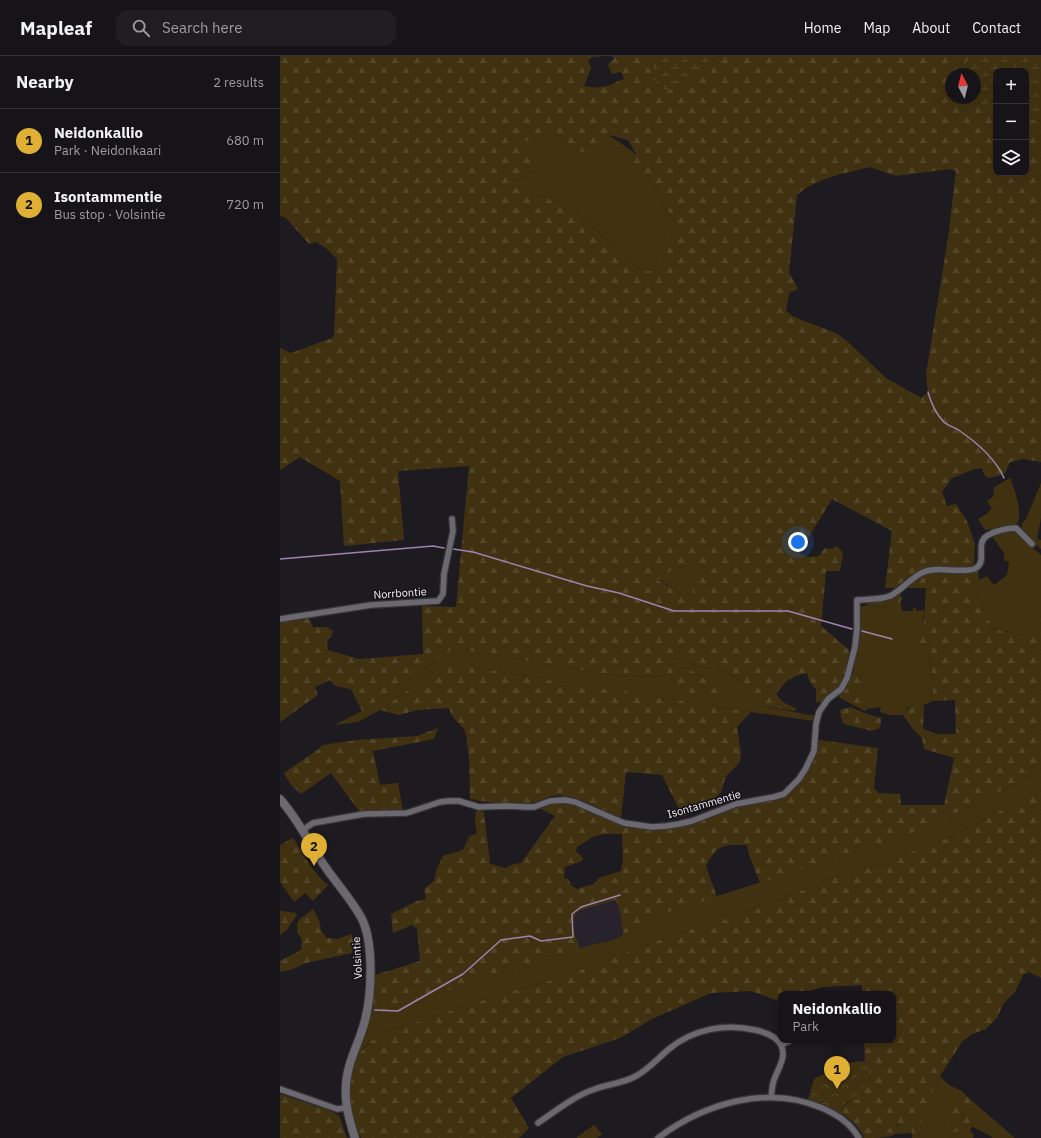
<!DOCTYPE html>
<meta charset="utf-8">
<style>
:root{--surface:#161418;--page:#1f1d21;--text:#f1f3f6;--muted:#9e9ea2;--line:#353337;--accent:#dfb034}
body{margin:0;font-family:"IBM Plex Sans",sans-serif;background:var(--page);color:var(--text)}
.controls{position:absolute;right:12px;top:12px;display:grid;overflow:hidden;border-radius:8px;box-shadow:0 4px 16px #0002}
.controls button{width:36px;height:36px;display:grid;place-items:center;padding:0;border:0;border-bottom:1px solid var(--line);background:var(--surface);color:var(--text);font:20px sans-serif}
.compass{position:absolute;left:665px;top:12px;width:36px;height:36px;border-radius:50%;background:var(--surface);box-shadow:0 4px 16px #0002;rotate:353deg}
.you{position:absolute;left:518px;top:486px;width:14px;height:14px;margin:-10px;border:3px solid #fff;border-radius:50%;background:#1a73e8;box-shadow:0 0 0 6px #1a73e833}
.badge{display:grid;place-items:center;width:26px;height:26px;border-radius:50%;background:var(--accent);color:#111;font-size:13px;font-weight:700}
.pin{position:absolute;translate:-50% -33px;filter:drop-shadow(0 1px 2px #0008)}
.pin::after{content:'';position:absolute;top:21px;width:14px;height:12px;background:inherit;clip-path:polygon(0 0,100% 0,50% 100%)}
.popup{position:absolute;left:498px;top:935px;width:118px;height:52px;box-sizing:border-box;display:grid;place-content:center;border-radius:8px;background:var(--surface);filter:drop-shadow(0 1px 3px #0005);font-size:13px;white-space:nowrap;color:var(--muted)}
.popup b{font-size:15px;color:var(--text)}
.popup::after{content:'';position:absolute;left:50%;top:100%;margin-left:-8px;border:8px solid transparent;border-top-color:var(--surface)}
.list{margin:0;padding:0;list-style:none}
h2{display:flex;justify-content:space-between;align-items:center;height:52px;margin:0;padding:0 16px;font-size:17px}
h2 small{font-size:13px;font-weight:400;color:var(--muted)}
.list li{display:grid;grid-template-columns:26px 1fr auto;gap:12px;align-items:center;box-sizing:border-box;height:64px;padding:0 16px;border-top:1px solid var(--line)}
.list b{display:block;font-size:15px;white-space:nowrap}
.list p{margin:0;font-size:13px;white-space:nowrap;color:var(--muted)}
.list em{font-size:13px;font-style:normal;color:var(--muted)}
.icon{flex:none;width:22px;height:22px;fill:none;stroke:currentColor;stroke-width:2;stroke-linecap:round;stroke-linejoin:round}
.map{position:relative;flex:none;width:761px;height:1082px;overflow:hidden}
header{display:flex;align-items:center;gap:24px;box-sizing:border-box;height:56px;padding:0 20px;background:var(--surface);border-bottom:1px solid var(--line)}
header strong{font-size:19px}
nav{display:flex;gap:22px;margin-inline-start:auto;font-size:14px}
.search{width:280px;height:36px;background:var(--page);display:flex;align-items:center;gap:10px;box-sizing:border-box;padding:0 14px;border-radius:12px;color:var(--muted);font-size:15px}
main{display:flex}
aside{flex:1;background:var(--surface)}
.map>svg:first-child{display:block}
.built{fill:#28222d}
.grass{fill:#403211}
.forest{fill:url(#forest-firs);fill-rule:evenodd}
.wetland{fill:url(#wetland-marsh)}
.park{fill:url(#park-crowns)}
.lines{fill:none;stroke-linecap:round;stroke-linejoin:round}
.stream{stroke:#9e83ae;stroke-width:1.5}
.street-casing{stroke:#373539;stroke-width:8}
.secondary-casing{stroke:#373539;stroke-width:10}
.street{stroke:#6c686f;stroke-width:5.5}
.secondary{stroke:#6c686f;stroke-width:8}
.labels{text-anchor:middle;stroke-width:3;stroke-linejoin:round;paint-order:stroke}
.street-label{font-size:11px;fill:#f3f1f5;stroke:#151217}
</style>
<header>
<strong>Mapleaf</strong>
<div class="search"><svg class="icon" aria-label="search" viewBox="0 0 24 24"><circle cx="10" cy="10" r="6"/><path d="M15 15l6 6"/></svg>Search here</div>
<nav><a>Home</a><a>Map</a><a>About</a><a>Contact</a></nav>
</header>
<main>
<aside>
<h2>Nearby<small>2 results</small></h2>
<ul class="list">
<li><span class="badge">1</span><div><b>Neidonkallio</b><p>Park · Neidonkaari</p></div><em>680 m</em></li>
<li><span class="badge">2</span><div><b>Isontammentie</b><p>Bus stop · Volsintie</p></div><em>720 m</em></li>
</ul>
</aside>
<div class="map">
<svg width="761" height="1082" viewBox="0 0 761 1082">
<defs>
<pattern id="forest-firs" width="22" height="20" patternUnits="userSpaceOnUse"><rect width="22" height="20" fill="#403211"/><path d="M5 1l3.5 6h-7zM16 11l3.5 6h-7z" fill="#534628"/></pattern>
<pattern id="wetland-marsh" width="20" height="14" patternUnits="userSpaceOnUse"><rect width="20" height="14" fill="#403211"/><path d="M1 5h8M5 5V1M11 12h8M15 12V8" fill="none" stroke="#534628"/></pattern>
<pattern id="park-crowns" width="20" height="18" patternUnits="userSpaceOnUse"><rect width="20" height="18" fill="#403211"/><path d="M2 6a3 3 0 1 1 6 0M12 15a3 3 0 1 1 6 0" fill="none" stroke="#534628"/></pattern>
</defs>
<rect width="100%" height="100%" fill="#1e1b20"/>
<path class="built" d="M336 843 340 857 343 878 340 881 330 885 300 893 294 872 293 867 297 858 301 854Z"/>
<path class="grass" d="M271 76 303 97 329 79 356 98 396 168 380 215H361L289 150 235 130V125L254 115 230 83 231 79 246 85Z
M730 422C735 434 742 454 738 467L725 471 705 474 698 463 705 459 712 453 707 445 714 440 713 432Z
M761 427V462L757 483 761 484V493L749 483 742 473V468L746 463Z
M726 474C740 473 740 479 749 488 753 492 757 495 761 499V566L749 580 713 573 692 530 699 524 707 520 714 529 727 519 729 506 724 504V497L712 480Z
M417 508 412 538H402L378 523 393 513Z
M617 547H621L622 555H633V552H636V555L644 554C644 567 641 576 630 584L649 591 653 629V645C650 646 647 648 644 649 633 651 629 646 623 659H610L600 656 601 651 587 653 584 648 587 640 581 627 580 619 573 617 580 573V551L587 549 613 553Z
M172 592 325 618 350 621 369 620 389 621 395 628 423 622 409 613 395 612 388 608 390 604 400 602 418 611 436 612 452 619 464 627 472 648 535 660 533 665 471 656 167 607 100 654 78 666 54 669 82 655 168 597Z
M761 713V734L665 783 603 807 550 823 475 853 379 884 275 923 219 939 97 979 83 992 75 1003 86 979 90 960C165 935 239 911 314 888L330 885 340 881 343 878 366 869 391 855 620 781 695 749Z
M660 1020 669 1029 680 1034 678 1044 668 1061 664 1078 665 1082H639L643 1057Z
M697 1049 735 1082H712L711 1080 693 1071 691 1072 690 1074 694 1080 693 1082H672L674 1076 684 1068 682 1054 686 1051 694 1054Z
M627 1061H632L631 1077 616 1078C615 1069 621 1066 627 1061Z"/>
<path class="forest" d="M0 0H327L312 1 308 5 311 12 304 30C311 32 322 32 330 29 336 27 336 25 344 23L342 17 339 16 332 18 328 9 334 2 332 0H372L374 23 386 34 397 33 429 6 443 0H692L688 4 682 18H671V42H691C696 50 707 54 716 56V117H746V62L761 65V406L743 403 730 406 725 418 708 422 704 419 702 412 695 413 672 422 662 436 667 450 676 448 687 465 695 488 693 516 698 515 699 524 692 531 713 573 749 580 761 566V713L695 749 676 757 653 769 620 781 480 827 469 799 467 789C443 789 438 787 426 810L437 841 391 855 366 869 343 878 340 857 336 844 301 854C287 863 296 880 300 893 230 914 160 937 90 960L95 919 140 905 137 873 132 869 113 877 111 858 137 845 146 843 144 833 154 825 157 812 163 800 183 794 189 781 197 777 195 765 196 755 202 753 204 757 210 808 226 812 234 808 241 807 275 760 259 752 267 748 283 746 292 748 339 768 373 773 401 771 457 750 501 742 511 735 525 718 536 698 539 684 598 692 594 732 599 737 620 738 621 749H664L674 702 644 693 642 682 633 673 623 659C628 649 634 649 644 649L643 673 657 678H676L675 644 653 645V629L649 591 630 584 632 579 638 578V569L644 566 646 532H605L612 475 552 443 519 497 528 501 539 500 545 492 552 493 557 490 563 497 560 515H546L541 570 569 594 568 611 561 629 542 646H536V634L529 624 527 617C510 621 506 624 496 638L503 646 517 653 514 655 472 648 464 627 452 619 436 612 418 611 400 602 390 604 388 608 395 612 409 613 423 622 430 619 438 622 442 630 440 640 432 641 427 637 415 639 395 628 389 621 369 620 350 621 325 618 172 592 168 597 82 655 71 633 55 630 50 624 35 631 38 639 0 666V566L28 561 33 571H47L53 575 51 581 47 584 48 594 79 603 143 598 142 550 176 551 189 410 118 415 124 484 64 490 60 425 20 401 0 414V292L11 297 52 282 54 279 57 203 46 192 36 186 29 188 5 161 0 160ZM271 76 303 97 312 99 329 79 348 84 356 98 351 105 362 118 368 119 396 168 380 215H361L289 150 235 130V125L254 115V106L230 83 231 80 246 85ZM590 111 616 120 670 113 676 115 668 182 646 318 648 336 641 342 606 322 568 286 556 277 514 261 506 255 509 237 518 233 509 216 517 139C536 122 566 117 590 111ZM416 508 412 538H402L378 524 393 513ZM324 778H342L343 805 342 807 341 815 319 822 314 828 296 833 291 829 288 823 284 822 285 811 302 805 303 802 296 795 297 791 313 781Z
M619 536 622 542 620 547H617L613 553 587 549V546Z
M167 607 471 656 457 671 461 697 460 706 446 720 441 736 436 741 427 749 403 761 382 719 346 716 341 762C322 754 301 741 280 739 267 739 264 744 254 746 233 749 209 747 190 743L189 701 186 679 184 673 172 660 169 652 138 654 119 659 100 654Z
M573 617 580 619 581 627 587 640 584 648 587 653 585 655 560 642 558 638Z
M570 651 587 658 601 662 600 672 592 675 564 668 561 661 560 654Z
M158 672 154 683 93 695 100 729 118 727 123 754 79 755 51 717 21 738 11 729 4 717 40 692 42 689 77 684 137 680Z
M761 734V922L749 916 743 919 735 936 723 948 717 962 706 973 692 978 682 986 660 1020 643 1057 639 1082H632L631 1070 632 1061H628L623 1067 617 1069C616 1072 617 1077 615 1078 612 1082 590 1082 584 1082 580 1070 570 1064 561 1056 561 1048 568 1049 572 1043 580 1031 586 1019 593 1007L585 1005 584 984H613V938H582V929L542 931 520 938H501V944L499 945 471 935 431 937 372 963 340 982 283 1001 231 1042 249 1072 239 1082H81C70 1060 65 1038 72 1014 73 1010 74 1005 76 1002 82 993 89 987 97 979L219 939 275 923 379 884 475 853 550 823 603 807 665 783Z
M13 782C24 799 32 816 48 829L33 845 25 837 14 846 0 826V789Z
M33 853 39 864 41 875 47 882 58 883 71 878 74 886 72 897 26 907 13 913 0 916V904H2L21 894 22 884 18 877 17 868 20 863Z
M0 855 16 857 17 859 6 875 0 879Z
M680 1034 697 1049 694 1054 686 1051 682 1054V1059L688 1061 690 1066 689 1071H686L684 1069 683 1070 685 1073 684 1075 681 1076 678 1075 674 1076 672 1082H665L664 1078 668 1061 678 1044Z
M0 1038 53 1056 59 1060 67 1082H0Z
M314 1069 322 1078 317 1082H296Z"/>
<path class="wetland" d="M372 0H443L429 6 397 34H385L374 23Z
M692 0H761V65L746 62V15H716V56C707 54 696 50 691 42H695V18H682L688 4Z"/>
<path class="park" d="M585 1005 593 1007 578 1043C571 1045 560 1047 561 1056L565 1060 543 1049 528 1044 534 1023 565 1007Z"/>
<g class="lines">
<path class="stream" d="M648 336C651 347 655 357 664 366 667 369 673 371 677 373 695 385 715 402 724 422
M173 493 193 496 307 530 339 537 394 555H508L572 573
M0 503 153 490 164 492
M582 575 612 583
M95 954 118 955 183 918 221 884 250 880 261 885 293 881 292 858 301 851 340 839"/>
<defs>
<path id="street" d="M0 563 91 549 158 545 163 538 164 518 173 475 172 463
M23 774 33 767 84 758 127 757 160 746 169 745H179L199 751 226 750 247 751H254L270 745 285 744 295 746 344 767 372 771 386 770 399 768 412 765 456 748 494 741 504 738 519 723 526 712 534 695 536 668 539 656 548 643 561 633 567 622 575 591 577 573V544C586 543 601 544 610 540 624 533 635 516 651 514 661 512 690 517 696 512 706 506 698 492 703 484 707 476 728 472 736 472L752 488
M501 989 511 984
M0 1033 57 1053 66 1052
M258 1067C277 1054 294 1040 315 1033 329 1028 344 1027 356 1020 369 1013 378 1002 389 993 413 973 446 967 475 974 485 976 496 980 501 989 507 1001 498 1012 494 1024 492 1029 492 1035 491 1041
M378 1082C423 1048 487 1028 542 1052 558 1059 570 1067 579 1082"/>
<path id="secondary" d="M0 743C18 763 29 787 44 809 56 827 72 844 82 863 94 888 92 941 84 968 80 983 73 996 69 1011 62 1036 67 1058 75 1082"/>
</defs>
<use href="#street" class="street-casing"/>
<use href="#secondary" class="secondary-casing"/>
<use href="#street" class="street"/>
<use href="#secondary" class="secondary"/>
</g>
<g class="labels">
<g class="street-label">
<text transform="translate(120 537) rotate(-4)" y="4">Norrbontie</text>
<text transform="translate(424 748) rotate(-16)" y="4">Isontammentie</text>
<text transform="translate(77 902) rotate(-93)" y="4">Volsintie</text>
</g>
</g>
</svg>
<div class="controls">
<button>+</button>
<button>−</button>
<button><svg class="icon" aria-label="layers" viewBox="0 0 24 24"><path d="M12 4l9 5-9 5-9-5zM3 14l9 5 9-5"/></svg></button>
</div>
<svg class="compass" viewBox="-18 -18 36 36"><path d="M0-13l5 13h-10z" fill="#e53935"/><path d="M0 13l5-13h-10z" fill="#9e9ea2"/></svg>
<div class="you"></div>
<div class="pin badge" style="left:557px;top:1033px">1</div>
<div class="popup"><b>Neidonkallio</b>Park</div>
<div class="pin badge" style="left:34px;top:810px">2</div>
</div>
</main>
